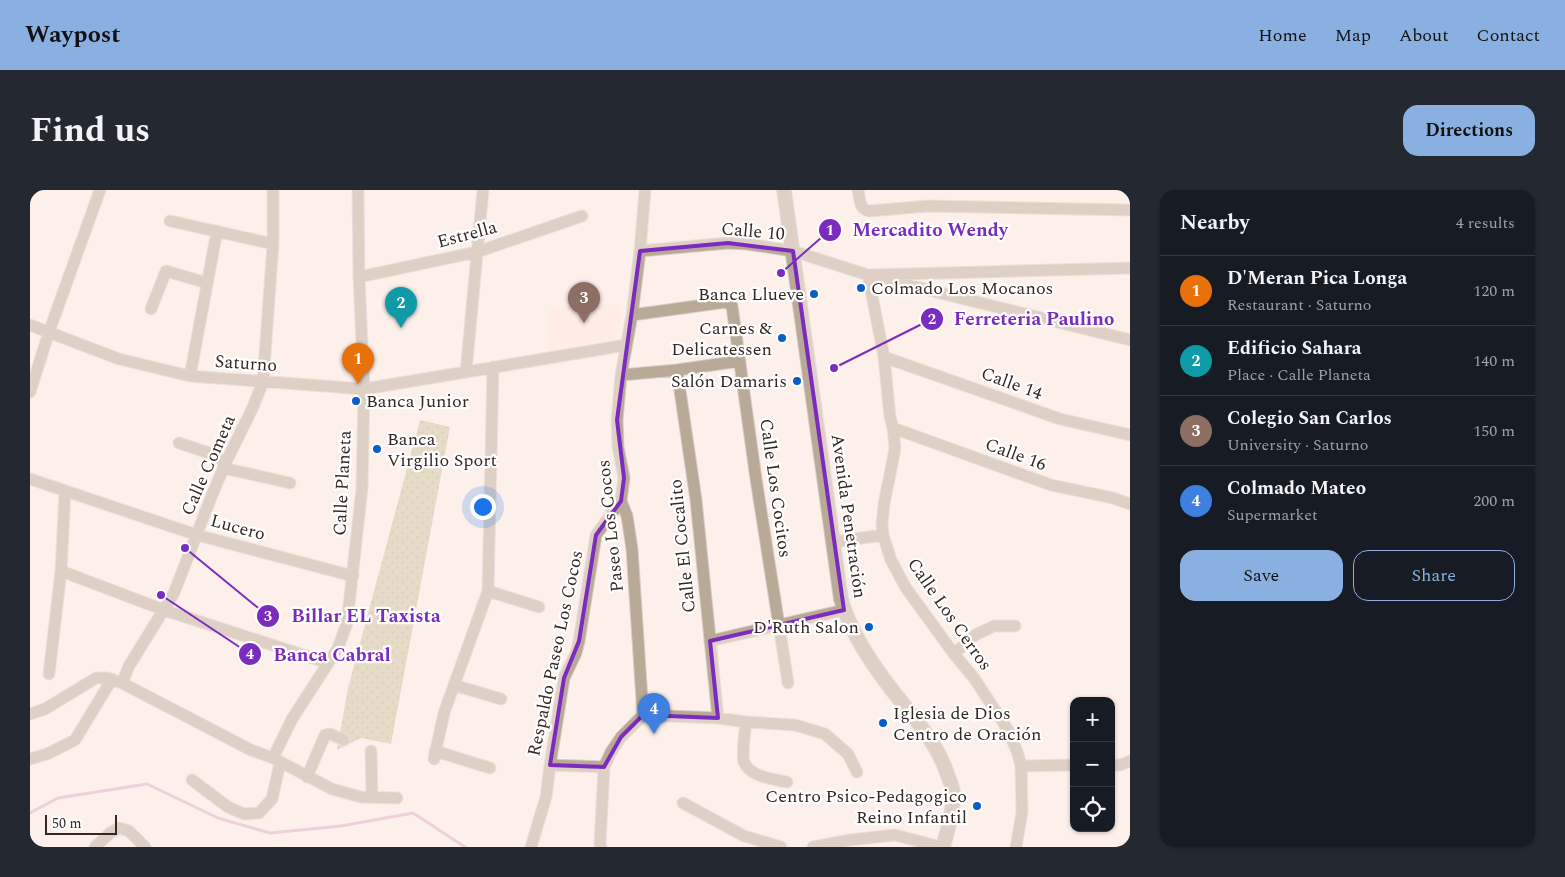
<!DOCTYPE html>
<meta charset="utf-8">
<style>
:root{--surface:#171b24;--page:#242831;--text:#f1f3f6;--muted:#9ea1a6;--line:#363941;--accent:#89b0e1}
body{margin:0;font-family:Spectral,serif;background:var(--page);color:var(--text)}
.controls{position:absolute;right:15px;bottom:15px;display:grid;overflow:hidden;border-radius:10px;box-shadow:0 1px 4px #0004}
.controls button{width:45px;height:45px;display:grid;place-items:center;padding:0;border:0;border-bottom:1px solid var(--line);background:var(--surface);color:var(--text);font:25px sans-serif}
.scale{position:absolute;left:15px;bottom:12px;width:72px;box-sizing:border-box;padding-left:5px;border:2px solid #342823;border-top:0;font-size:14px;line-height:18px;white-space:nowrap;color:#342823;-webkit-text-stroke:4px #fff;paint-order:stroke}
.you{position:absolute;left:452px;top:316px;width:18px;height:18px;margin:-12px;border:4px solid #fff;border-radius:50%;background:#1a73e8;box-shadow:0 0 0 8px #1a73e833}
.badge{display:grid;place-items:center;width:32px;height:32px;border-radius:50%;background:var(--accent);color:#fff;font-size:16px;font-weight:700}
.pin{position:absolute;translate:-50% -41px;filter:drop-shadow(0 1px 2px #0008)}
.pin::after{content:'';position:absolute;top:26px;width:18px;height:15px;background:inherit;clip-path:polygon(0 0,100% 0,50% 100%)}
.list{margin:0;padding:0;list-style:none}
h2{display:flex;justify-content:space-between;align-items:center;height:65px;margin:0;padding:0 20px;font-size:21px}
h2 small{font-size:16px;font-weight:400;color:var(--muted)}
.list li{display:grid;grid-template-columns:32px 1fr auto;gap:15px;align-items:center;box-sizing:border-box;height:70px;padding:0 20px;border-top:1px solid var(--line)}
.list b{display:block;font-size:19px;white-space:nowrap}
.list p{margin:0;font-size:16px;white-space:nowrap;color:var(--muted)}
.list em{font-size:16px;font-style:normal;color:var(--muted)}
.actions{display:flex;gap:10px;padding:15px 20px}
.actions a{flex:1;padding:11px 0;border:1px solid var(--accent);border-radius:15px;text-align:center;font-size:18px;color:var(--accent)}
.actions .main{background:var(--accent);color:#111}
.icon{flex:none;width:28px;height:28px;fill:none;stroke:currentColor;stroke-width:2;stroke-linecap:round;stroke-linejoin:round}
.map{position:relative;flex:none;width:1100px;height:657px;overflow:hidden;border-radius:15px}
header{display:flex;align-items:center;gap:30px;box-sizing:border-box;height:70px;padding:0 25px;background:var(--accent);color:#111}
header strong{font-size:24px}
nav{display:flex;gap:28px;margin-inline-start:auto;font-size:18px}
.intro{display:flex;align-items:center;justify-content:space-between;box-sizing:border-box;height:120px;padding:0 30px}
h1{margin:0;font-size:35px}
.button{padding:12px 22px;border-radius:15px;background:var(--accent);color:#111;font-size:18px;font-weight:700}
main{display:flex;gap:30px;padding:0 30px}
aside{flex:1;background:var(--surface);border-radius:15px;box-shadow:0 1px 4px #0004}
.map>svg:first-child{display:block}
.built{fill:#ffe6dd}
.grass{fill:url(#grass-dots)}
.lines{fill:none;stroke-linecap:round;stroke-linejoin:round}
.stream{stroke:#dba8c5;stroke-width:3}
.minor-casing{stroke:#d9ccc7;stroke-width:13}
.tertiary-casing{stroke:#d9ccc7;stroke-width:16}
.minor{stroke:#b9a997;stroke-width:11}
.tertiary{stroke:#b9a997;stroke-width:14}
.marked{fill:none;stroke:#7b2cbf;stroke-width:4;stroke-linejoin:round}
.poi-dot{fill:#095dc7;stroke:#fff;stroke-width:2}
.labels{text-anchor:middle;stroke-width:4.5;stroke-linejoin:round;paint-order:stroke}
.street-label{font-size:18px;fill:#342823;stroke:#fff}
.poi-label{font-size:18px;fill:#342823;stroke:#fff;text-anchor:end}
.leader{fill:none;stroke:#7b2cbf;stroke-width:2}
.callout-dot{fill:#7b2cbf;stroke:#fff;stroke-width:2}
.mark-label{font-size:15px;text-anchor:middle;font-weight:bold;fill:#fff}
.callout-label{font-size:19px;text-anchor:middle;font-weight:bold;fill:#7b2cbf;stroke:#fff;stroke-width:4.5;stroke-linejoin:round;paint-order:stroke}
</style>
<header>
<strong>Waypost</strong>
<nav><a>Home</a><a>Map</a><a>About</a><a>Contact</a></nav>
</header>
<div class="intro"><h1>Find us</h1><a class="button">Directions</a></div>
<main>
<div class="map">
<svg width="1100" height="657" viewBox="0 0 1100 657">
<defs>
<pattern id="grass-dots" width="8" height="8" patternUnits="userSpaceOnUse" patternTransform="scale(1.25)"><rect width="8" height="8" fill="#c8c19a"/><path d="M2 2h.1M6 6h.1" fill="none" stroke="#aca684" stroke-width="1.8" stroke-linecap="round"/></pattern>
</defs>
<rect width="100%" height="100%" fill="#fdf0eb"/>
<path class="built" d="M593 114 586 149 517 163 520 118Z"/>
<path class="grass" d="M390 230 420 237 361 554 331 548 307 560 318 498Z"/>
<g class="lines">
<path class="stream" d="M0 623 28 608 117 594 188 628 240 643 311 636 383 623 435 657"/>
<defs>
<path id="minor" d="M453 0 436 182 596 155
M828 0C830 9 829 19 839 21L898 16 1100 20
M140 31 243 54
M610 61 698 53 717 54 763 61 838 85 1100 78
M329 87 447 62 552 26
M121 119 136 81 177 93
M602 125 696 112 702 116 726 289 758 493
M0 135 89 169 160 186 334 199 436 182
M854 167 1030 229 1100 245
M647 180 666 310 688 528
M591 185 647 180 710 171
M160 186 187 41
M0 202 19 142 70 0
M863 238 1021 295 1083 308 1100 314
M149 253 179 263 196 272
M193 278 260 293
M0 289 167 345 323 386
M803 352 853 345
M31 381 134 420 298 473
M458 401 509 417
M680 451 814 420
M924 464 945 445 964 436H985
M19 484 31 381 35 301
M92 493 221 560 243 568 302 599 331 607 367 608
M424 495 471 509
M0 524 15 519 66 488H77L92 493 99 476 144 403 182 305 196 272 223 217 233 192 243 54V0
M613 525 688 528 716 532 765 535 795 544 818 564 827 582
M716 532C715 540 712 566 714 572 720 587 743 589 757 592
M341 561 342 607
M405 561 460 578
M243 568 262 529 308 458 317 433 332 298 334 199 329 87 328 0
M0 569 17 564 45 550 82 489
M404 569 414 523 458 401 463 177
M520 575 574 577
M1081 575H1090L1100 571
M991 576 1044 575
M277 587 295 545 300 544 314 550
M162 590 198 617 214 624 229 623 242 609 250 573
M653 613 714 646 751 657
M65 657 80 643 89 638 99 641 115 657
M501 657 516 607 520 575 534 488 546 463 549 451 566 345 591 311
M571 657 570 653 574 577 581 562 591 547 613 525 602 359 597 326 591 311 594 288 588 257 587 230 591 185 602 125 610 61 615 0
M783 657 820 650 865 645 911 657
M986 657 992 622 991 576 988 564 978 540 944 488 924 464 876 398 861 370 853 345 852 334 854 314 865 259 863 238 860 227 854 167 838 85 1100 150"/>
<path id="tertiary" d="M754 0 811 409C820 441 839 470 859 496 881 525 907 551 918 586 920 591 923 598 923 604 924 620 917 642 913 657"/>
</defs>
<use href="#minor" class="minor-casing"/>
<use href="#tertiary" class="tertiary-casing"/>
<use href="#minor" class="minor"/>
<use href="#tertiary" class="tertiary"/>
</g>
<path d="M0 0H1100V657H0ZM698 53 763 61 814 420 680 451 688 528 613 525 591 547 574 577 520 575 534 488 549 451 566 345 591 311 594 288 587 230 610 61Z" fill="#fdf0eb" fill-opacity=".55" fill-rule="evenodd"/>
<path class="marked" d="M698 53 763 61 814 420 680 451 688 528 613 525 591 547 574 577 520 575 534 488 549 451 566 345 591 311 594 288 587 230 610 61Z"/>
<g class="poi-dot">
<circle cx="831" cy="98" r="5"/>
<circle cx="784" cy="104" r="5"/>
<circle cx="752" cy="148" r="5"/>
<circle cx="767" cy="191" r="5"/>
<circle cx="326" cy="211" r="5"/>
<circle cx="347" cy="259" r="5"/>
<circle cx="839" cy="437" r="5"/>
<circle cx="853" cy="533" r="5"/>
<circle cx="947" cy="616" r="5"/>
</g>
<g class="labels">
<g class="street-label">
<text transform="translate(723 41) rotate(5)" y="6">Calle 10</text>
<text transform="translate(437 44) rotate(-15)" y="6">Estrella</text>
<text transform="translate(216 173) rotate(4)" y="6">Saturno</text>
<text transform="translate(982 193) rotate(20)" y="6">Calle 14</text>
<text transform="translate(986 264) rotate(20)" y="6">Calle 16</text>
<text transform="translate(178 275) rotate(-66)" y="6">Calle Cometa</text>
<text transform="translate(312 293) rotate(-87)" y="6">Calle Planeta</text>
<text transform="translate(746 298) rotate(82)" y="6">Calle Los Cocitos</text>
<text transform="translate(819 326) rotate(82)" y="6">Avenida Penetración</text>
<text transform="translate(580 336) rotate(-96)" y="6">Paseo Los Cocos</text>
<text transform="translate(208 337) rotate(15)" y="6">Lucero</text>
<text transform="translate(652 356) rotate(-96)" y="6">Calle El Cocalito</text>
<text transform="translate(920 424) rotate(55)" y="6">Calle Los Cerros</text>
<text transform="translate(525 463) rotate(-78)" y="6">Respaldo Paseo Los Cocos</text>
</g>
<g class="poi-label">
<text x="841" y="104" text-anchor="start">Colmado Los Mocanos</text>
<text x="774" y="110">Banca Llueve</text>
<text x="742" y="144">Carnes &amp;<tspan x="742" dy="21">Delicatessen</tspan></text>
<text x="757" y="197">Salón Damaris</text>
<text x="336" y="217" text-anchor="start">Banca Junior</text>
<text x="357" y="255" text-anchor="start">Banca<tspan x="357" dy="21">Virgilio Sport</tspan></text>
<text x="829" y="443">D'Ruth Salon</text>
<text x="863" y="529" text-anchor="start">Iglesia de Dios<tspan x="863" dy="21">Centro de Oración</tspan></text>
<text x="937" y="612">Centro Psico-Pedagogico<tspan x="937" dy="21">Reino Infantil</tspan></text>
</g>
</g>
<path class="leader" d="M751 83L800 40M804 178L902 129M155 358L238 426M131 405L220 464"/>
<g class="callout-dot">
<circle cx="751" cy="83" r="5"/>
<circle cx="804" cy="178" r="5"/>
<circle cx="155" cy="358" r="5"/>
<circle cx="131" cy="405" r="5"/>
<circle cx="800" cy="40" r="12"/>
<circle cx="902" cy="129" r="12"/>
<circle cx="238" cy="426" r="12"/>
<circle cx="220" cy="464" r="12"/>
</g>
<g class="mark-label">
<text x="800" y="45">1</text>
<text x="902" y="134">2</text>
<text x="238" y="431">3</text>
<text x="220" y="469">4</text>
</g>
<g class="callout-label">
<text x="900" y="46">Mercadito Wendy</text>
<text x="1004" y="135">Ferreteria Paulino</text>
<text x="336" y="432">Billar EL Taxista</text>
<text x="302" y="471">Banca Cabral</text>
</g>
</svg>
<div class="controls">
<button>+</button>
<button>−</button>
<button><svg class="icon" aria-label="locate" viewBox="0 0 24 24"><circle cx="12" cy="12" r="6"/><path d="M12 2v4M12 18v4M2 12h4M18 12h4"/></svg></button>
</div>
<div class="scale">50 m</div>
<div class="you"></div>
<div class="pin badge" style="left:328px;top:194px;background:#e8710a">1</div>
<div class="pin badge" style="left:371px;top:138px;background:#0f9aa8">2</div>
<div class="pin badge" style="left:554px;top:133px;background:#8d6e63">3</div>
<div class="pin badge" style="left:624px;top:544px;background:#3f7fe0">4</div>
</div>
<aside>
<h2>Nearby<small>4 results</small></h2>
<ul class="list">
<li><span class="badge" style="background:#e8710a">1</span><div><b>D'Meran Pica Longa</b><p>Restaurant · Saturno</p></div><em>120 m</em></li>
<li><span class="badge" style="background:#0f9aa8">2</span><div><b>Edificio Sahara</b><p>Place · Calle Planeta</p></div><em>140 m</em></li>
<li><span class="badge" style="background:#8d6e63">3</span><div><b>Colegio San Carlos</b><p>University · Saturno</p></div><em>150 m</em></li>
<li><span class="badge" style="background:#3f7fe0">4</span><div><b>Colmado Mateo</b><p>Supermarket</p></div><em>200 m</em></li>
</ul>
<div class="actions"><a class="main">Save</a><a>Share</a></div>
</aside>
</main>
